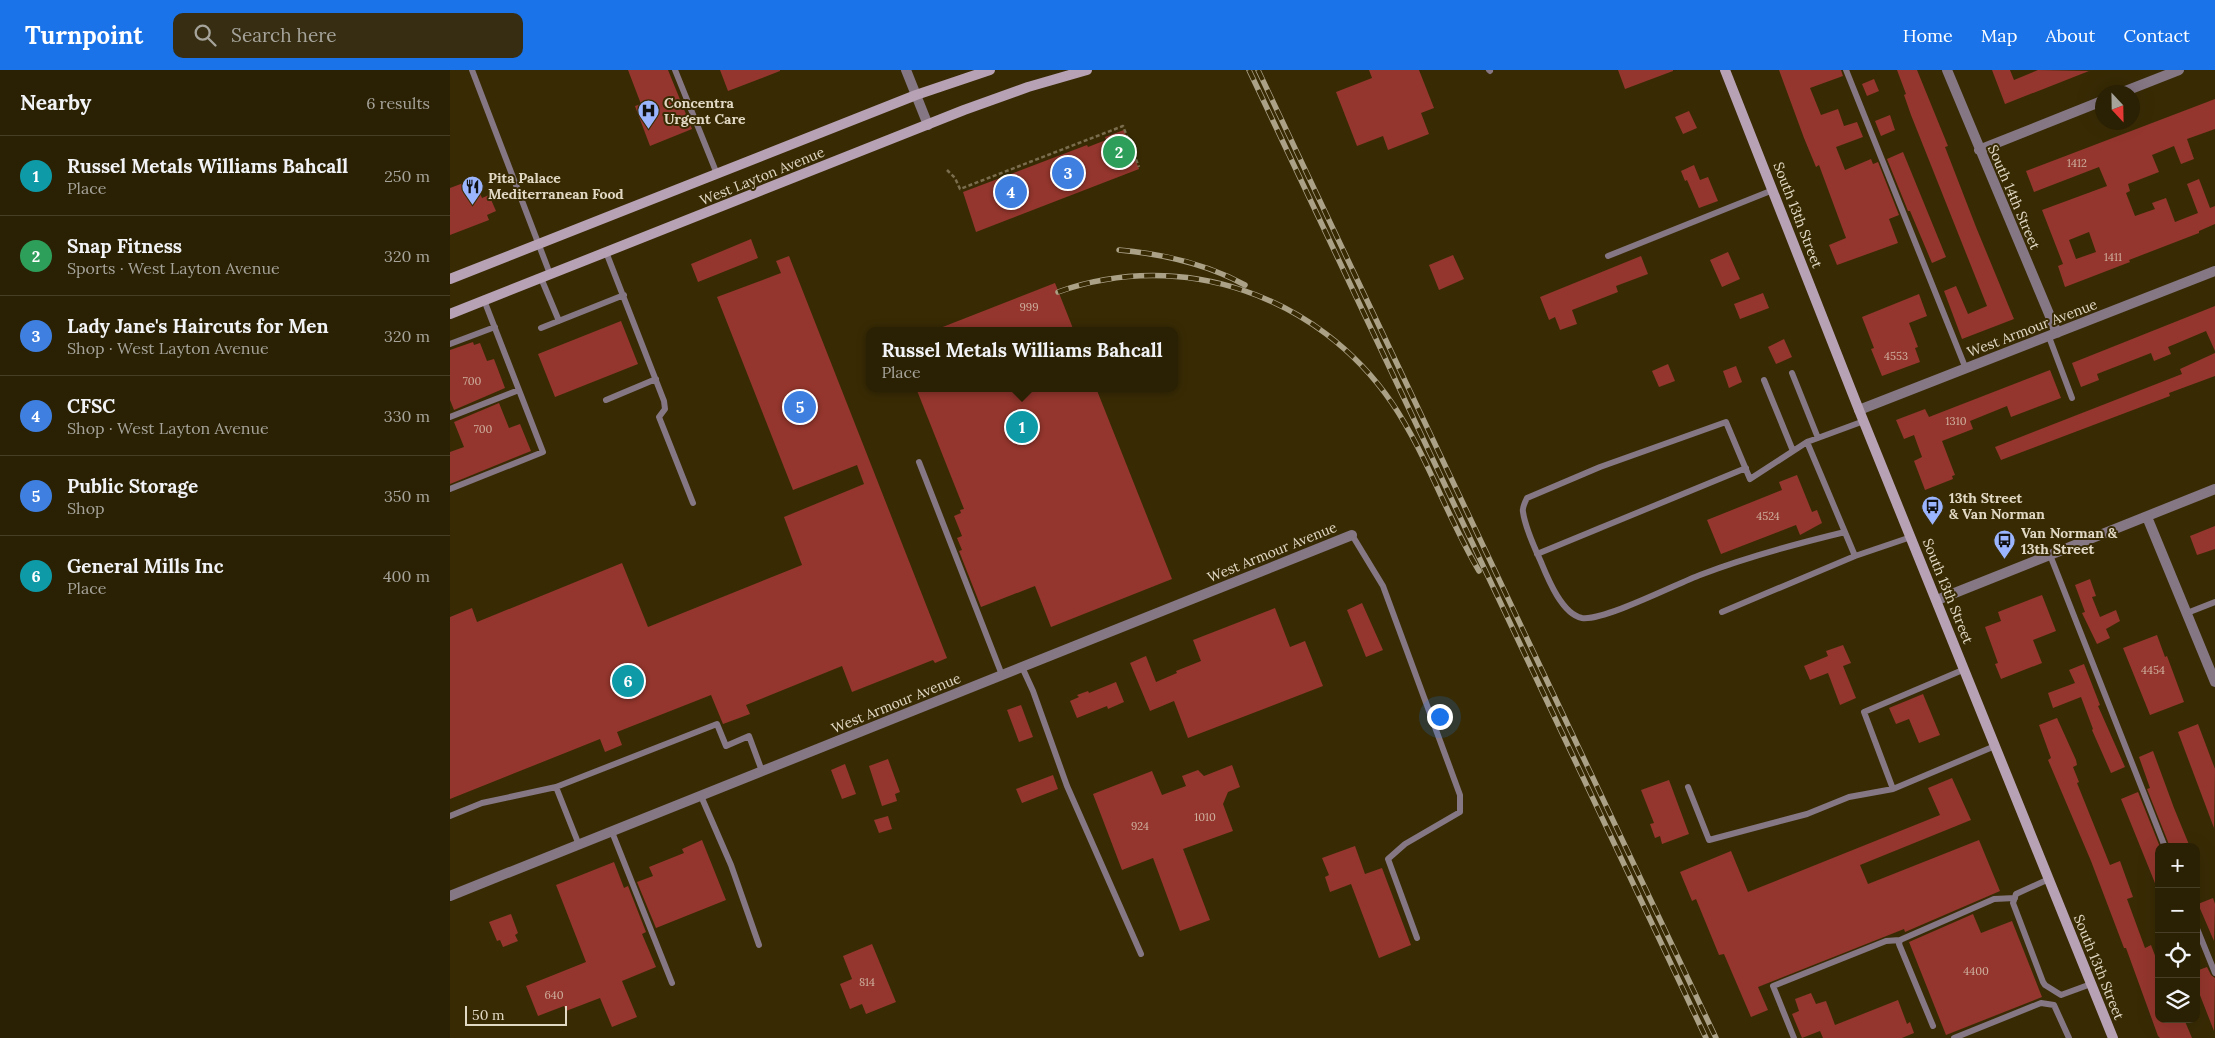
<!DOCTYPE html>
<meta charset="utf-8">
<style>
:root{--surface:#2a2003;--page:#362d12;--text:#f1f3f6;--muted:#a5a39a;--line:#463e25;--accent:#1a73e8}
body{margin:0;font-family:Lora,serif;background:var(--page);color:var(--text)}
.controls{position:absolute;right:15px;bottom:15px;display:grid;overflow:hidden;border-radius:10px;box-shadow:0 5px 20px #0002}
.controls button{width:45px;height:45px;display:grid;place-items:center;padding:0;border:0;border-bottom:1px solid var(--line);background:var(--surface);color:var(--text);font:25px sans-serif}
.compass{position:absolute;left:1645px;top:15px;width:45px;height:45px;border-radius:50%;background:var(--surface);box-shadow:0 5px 20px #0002;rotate:158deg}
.scale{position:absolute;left:15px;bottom:12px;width:102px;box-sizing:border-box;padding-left:5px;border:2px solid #e2d9c5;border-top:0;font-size:14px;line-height:18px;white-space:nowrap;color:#e2d9c5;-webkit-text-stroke:4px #382b04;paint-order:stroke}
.you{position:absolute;left:989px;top:646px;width:18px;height:18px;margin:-12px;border:4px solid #fff;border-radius:50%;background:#1a73e8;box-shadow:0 0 0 8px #1a73e833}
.badge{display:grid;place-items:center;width:32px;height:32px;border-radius:50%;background:var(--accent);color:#fff;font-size:16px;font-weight:700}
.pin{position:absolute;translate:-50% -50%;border:2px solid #fff;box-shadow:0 1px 5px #0006}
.popup{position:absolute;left:416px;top:257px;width:312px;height:65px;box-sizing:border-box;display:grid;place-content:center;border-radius:10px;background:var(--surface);filter:drop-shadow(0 1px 4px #0005);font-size:16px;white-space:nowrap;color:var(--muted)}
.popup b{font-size:19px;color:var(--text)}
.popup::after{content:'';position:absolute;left:50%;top:100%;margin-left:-10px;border:10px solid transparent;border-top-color:var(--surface)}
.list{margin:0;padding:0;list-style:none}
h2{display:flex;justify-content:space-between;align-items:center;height:65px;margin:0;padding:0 20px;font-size:21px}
h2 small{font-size:16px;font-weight:400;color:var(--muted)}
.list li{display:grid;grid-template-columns:32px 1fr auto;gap:15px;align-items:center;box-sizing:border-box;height:80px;padding:0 20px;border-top:1px solid var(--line)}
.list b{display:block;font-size:19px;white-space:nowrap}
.list p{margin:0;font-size:16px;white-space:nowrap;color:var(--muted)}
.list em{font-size:16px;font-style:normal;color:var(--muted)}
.icon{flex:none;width:28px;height:28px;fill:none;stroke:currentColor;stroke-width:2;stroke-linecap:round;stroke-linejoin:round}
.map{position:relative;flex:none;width:1765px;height:968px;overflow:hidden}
header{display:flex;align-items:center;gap:30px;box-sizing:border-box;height:70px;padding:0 25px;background:var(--accent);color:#fff}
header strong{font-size:24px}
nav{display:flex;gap:28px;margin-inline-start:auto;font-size:18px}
.search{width:350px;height:45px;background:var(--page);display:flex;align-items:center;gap:12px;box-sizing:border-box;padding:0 18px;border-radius:10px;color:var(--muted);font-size:19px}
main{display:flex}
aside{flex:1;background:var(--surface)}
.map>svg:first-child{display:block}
.building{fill:#94362d;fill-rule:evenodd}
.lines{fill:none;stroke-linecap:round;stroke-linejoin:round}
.path{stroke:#796d4e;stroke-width:2.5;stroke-dasharray:4 2.5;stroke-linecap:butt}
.lane{stroke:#857784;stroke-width:6}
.street{stroke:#857784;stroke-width:10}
.secondary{stroke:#b7a1b5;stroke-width:10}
.rail-casing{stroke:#aba187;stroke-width:5.5}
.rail{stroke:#382b04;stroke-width:4;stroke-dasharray:11;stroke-linecap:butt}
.labels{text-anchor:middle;stroke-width:4;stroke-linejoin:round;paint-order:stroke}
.number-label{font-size:11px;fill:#ceb09f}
.poi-label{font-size:14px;font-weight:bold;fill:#e2d9c5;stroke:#382b04;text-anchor:start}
.street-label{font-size:14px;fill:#e2d9c5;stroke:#382b04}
</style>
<header>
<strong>Turnpoint</strong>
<div class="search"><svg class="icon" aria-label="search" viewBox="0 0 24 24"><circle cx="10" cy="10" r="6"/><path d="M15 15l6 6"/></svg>Search here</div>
<nav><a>Home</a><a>Map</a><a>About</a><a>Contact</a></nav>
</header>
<main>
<aside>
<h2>Nearby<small>6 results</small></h2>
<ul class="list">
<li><span class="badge" style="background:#0f9aa8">1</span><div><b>Russel Metals Williams Bahcall</b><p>Place</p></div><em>250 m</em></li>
<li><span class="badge" style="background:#2e9e5b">2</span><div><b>Snap Fitness</b><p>Sports · West Layton Avenue</p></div><em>320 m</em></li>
<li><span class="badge" style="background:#3f7fe0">3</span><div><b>Lady Jane's Haircuts for Men</b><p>Shop · West Layton Avenue</p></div><em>320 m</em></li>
<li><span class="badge" style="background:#3f7fe0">4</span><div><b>CFSC</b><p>Shop · West Layton Avenue</p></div><em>330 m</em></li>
<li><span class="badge" style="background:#3f7fe0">5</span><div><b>Public Storage</b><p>Shop</p></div><em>350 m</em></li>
<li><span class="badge" style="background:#0f9aa8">6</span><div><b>General Mills Inc</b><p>Place</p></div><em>400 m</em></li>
</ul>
</aside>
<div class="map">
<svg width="1765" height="968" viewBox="0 0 1765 968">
<rect width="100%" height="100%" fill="#382b04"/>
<path class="building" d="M178 0H218L242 59 200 76 185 36 191 34Z
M270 0H330V1L278 21Z
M919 0H969L984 38 971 43 979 64 938 80 933 66 907 76 886 22 922 8Z
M1168 0H1223V1L1175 19Z
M1329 0H1391L1393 6 1360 18 1371 45 1388 39 1394 56 1407 52 1413 67 1386 77 1395 100 1421 89 1423 94 1428 92 1449 145 1439 149 1448 173 1387 195 1379 175 1396 168 1369 95 1366 97 1354 68Z
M1447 0H1467L1498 76 1495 77 1526 157 1564 249 1512 269 1494 221 1506 216 1518 244 1537 236 1461 45 1454 25 1456 24Z
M1542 0H1560L1564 10 1588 0 1639 1 1555 34Z
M1424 9 1429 21 1417 26 1412 14Z
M1765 29V59L1737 69 1744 89 1731 94 1724 76 1702 85 1709 102 1678 114 1680 121 1676 123 1685 146 1705 139 1702 133 1716 128 1725 152 1748 143 1737 114 1749 109 1760 138 1765 136V154L1749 161V163L1679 190 1680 192 1615 217 1608 196 1613 194 1592 140 1657 116 1649 97 1584 122 1576 101ZM1639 162 1646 182 1626 189 1619 170Z
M1239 41 1247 58 1233 64 1225 47Z
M1440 45 1445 60 1431 66 1425 51Z
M674 60 689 99 526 162 513 122 637 75 638 77 656 70 655 67Z
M1453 82 1496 187 1482 193 1460 141H1458L1437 89Z
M1244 95 1250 110 1258 107 1268 131 1249 138 1237 110 1235 111 1231 101Z
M24 109 32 128 39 125 46 141 37 145 39 150 0 165V118Z
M301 169 308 188 248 212 241 194Z
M1278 182 1290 209 1272 217 1260 190Z
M1003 185 1014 209 989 220 979 195Z
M339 186 497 588 485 593 483 590 402 622 392 596 296 635 300 644 273 654 261 625 167 662 172 675 155 682 150 669 0 729V547L22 538 27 552 172 493 198 557 352 495 334 447 414 414 407 395 343 420 267 227 331 203 326 191Z
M1191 186 1198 204 1166 216 1168 222 1122 240 1127 254 1110 260 1105 247 1099 250 1090 227Z
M605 213 624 261H485V260Z
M1313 223 1319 238 1290 249 1284 234Z
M1469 224 1477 246 1459 253 1468 277 1465 278 1470 292 1432 306 1421 279 1424 278 1412 247Z
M1765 236V281L1756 261 1718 277 1721 284 1704 291 1701 283 1647 304 1649 310 1631 317 1622 293Z
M171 251 188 294 105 327 88 284Z
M1334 269 1342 287 1326 294 1318 277Z
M23 272 24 275 30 273 37 291 44 289 55 318 4 340 0 330V280Z
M1765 283V306L1719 323 1720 326 1551 390 1545 377 1732 304 1730 299Z
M1218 294 1225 311 1209 317 1202 301Z
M1286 296 1292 312 1279 318 1273 301Z
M1600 300 1611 328 1561 347 1557 336 1520 351 1523 359 1492 371 1505 405 1502 406 1503 409 1475 420 1464 391 1472 387 1464 365 1454 369 1446 350 1475 339 1479 347Z
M466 318H646L722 509 601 557 585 516 531 537 509 481 512 480 507 468 512 466 504 446 511 443 510 440 514 439Z
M49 333 59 358 70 354 81 381 0 414V382L14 377 4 352Z
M1347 405 1362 442 1367 440 1372 453 1350 465 1346 455 1271 484 1257 450 1332 420 1329 412Z
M1765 456V479L1747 485 1740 466Z
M1640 509 1646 526 1642 527 1650 547 1666 540 1670 551 1656 559 1660 568 1647 574 1632 543 1635 542 1625 515Z
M1592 525 1606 561 1583 570 1592 593 1551 609 1545 594 1548 593 1535 557 1551 551 1548 542Z
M912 533 933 580 916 587 897 540Z
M825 538 840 577 855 571 873 616 738 668 724 631 700 641 680 593 696 586 706 612 727 603 726 601 751 591 743 570Z
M1707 565 1715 587 1717 586 1734 632 1700 645 1673 578Z
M1393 575 1401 593 1393 596 1406 628 1390 635 1378 603 1360 610 1354 596 1378 586 1376 581Z
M1634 594 1650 635 1648 636 1675 697 1661 703 1642 660 1643 659 1631 627 1603 638 1598 623 1625 613 1619 600Z
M666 612 674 632 658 639 657 636 627 648 620 631 629 627 627 625 638 621 639 623Z
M1473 624 1490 665 1469 673 1459 649 1446 654 1439 638Z
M571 635 583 667 569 672 557 640Z
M1607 648 1626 690 1627 695 1623 697 1629 712 1627 713 1660 795 1670 791 1683 827 1677 829 1695 878 1701 875 1709 896V949H1734L1742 968H1710L1708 966 1676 878H1674L1641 791 1598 690 1601 688 1589 655Z
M1748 654 1765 699 1764 758 1728 662Z
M1703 681 1724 738 1740 777H1720L1697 719 1700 718 1689 687Z
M438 689 450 722 445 724 447 731 432 736 419 696Z
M395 694 406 724 392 729 381 700Z
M782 695 790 717 778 722 773 734 783 761 733 779 760 850 730 861 703 788 672 800 643 724 702 701 712 725 736 716 732 706 748 700 754 706Z
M603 705 608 719 572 733 566 719Z
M1502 708 1521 750 1410 795 1418 814 1529 770 1550 821 1455 862 1454 859 1308 917 1318 940 1301 947 1274 884 1269 885 1246 829 1242 831 1230 802 1281 781 1298 822 1490 745 1478 718Z
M1219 710 1239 764 1212 774 1210 766 1205 768 1200 754 1204 753 1191 720Z
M1688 722 1710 777 1709 823 1671 729Z
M438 746 442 759 429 763 424 750Z
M252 770 276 830 206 858 187 812 203 806 199 797 234 783 232 779Z
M905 776 915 804 932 798 961 875 929 888 901 814 880 822 875 807 879 805 872 788Z
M164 792 174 818 178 816 196 862 192 864 206 897 172 911 187 947 162 957 150 928 116 941 114 936 88 946 76 916 136 892 106 815Z
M1763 828 1765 834 1764 871 1748 834Z
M61 844 68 863 65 865 68 871 53 877 50 870 47 871 39 852Z
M1523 844 1531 863 1562 851 1592 927 1496 965 1459 872Z
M422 874 446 932 416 944 412 934 400 939 390 914 402 909 393 886Z
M1757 897 1761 905 1765 908 1764 961 1746 915V901Z
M1361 923 1366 934 1376 931 1385 955 1448 930 1457 954 1460 952 1464 963 1452 968H1373L1370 961 1352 968 1342 944 1349 941 1345 929Z"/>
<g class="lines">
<path class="path" d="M497 100 505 108 510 119 673 56 689 97"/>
<path class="lane" d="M22 0 100 204
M225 0 267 104
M1039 0 1040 1
M1396 0 1516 299
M156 182 214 331 215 339 209 347 243 433
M1158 186 1323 120
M91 208 109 251
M91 258 174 225
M1599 267 1622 328
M0 274 45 257
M1342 303 1368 368
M1314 310 1343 381
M156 330 206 309
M0 347 69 320
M1357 372 1300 409 1276 352 1150 397 1077 428C1075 432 1072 438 1073 442 1075 456 1085 479 1091 492 1098 509 1112 544 1132 548 1154 551 1226 514 1250 505 1297 487 1345 474 1395 462
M469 392 552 605
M0 419 93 382 34 230
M902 465 933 516 1010 725V742L955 774 938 789 967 868
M1087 484 1296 398
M1600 485 1715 777
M1405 486 1357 372 1414 351
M1272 542 1405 486 1461 467
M1737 543 1765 532
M572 597 583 621 617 716 691 884
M1515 599 1414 642 1443 719 1545 676
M1238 717 1259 770 1357 744 1399 727 1443 719
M251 726 281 795 309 875
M0 746 32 733 106 717
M162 762 222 913
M129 775 106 717 267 654 276 676 299 666 312 701
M1599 809 1566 824 1563 833 1593 912 1595 915 1611 925 1641 914
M1746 856 1765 903
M1483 956 1449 874 1450 870 1544 829 1565 828
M1344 968 1323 916 1436 871 1450 870
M1504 968 1591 933 1604 935 1619 968"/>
<path class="street" d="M456 0 478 55
M1497 0 1607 263
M1673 22 1729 0
M1529 80 1652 31
M1409 340 1765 201
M1697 447 1765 612
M1487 530 1765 419
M0 826 902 465"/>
<path class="secondary" d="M1275 0 1409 340 1663 968
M0 209 466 25 540 0
M0 244 514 40 578 17 637 0"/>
<defs>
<path id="rail" d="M799 0 1256 968
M808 0 1266 968
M669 180C713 184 755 193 795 215
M608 222C732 178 868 225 942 333 976 383 997 447 1029 501"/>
</defs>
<use href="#rail" class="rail-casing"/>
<use href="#rail" class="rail"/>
</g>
<defs>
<symbol id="hospital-pin" viewBox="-11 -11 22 30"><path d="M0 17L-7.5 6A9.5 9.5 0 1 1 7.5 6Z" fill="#9ab5fd" stroke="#382b04"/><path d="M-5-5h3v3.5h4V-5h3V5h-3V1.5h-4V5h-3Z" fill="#111"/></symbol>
<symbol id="restaurant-pin" viewBox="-11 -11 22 30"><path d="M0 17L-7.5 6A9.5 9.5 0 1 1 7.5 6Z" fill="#9ab5fd" stroke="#382b04"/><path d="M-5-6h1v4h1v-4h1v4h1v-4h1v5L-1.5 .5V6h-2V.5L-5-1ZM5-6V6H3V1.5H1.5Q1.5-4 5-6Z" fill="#111"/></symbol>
<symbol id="bus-pin" viewBox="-11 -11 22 30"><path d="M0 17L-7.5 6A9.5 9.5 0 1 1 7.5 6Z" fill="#9ab5fd" stroke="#382b04"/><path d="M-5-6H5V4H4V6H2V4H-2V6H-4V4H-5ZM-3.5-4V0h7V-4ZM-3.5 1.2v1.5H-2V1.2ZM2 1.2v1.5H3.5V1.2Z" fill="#111"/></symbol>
</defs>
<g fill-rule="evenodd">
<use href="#hospital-pin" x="186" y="28" width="25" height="34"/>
<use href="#restaurant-pin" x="10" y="104" width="25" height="34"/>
<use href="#bus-pin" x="1470" y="424" width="25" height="34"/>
<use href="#bus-pin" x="1542" y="458" width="25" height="34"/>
</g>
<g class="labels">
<g class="number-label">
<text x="1627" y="97">1412</text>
<text x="1663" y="191">1411</text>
<text x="579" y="241">999</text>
<text x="1446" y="290">4553</text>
<text x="22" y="315">700</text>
<text x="1506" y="355">1310</text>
<text x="33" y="363">700</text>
<text x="1318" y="450">4524</text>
<text x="1703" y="604">4454</text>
<text x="755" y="751">1010</text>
<text x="690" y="760">924</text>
<text x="1526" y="905">4400</text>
<text x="417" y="916">814</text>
<text x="104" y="929">640</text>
</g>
<g class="poi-label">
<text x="214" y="38">Concentra<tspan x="214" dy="16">Urgent Care</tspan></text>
<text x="38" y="113">Pita Palace<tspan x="38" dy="16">Mediterranean Food</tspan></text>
<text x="1499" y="433">13th Street<tspan x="1499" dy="16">&amp; Van Norman</tspan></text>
<text x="1571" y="468">Van Norman &amp;<tspan x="1571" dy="16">13th Street</tspan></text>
</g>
<g class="street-label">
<text transform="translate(312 106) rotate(-22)" y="5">West Layton Avenue</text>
<text transform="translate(1564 127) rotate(67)" y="5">South 14th Street</text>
<text transform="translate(1348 145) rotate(69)" y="5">South 13th Street</text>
<text transform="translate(1582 258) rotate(-21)" y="5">West Armour Avenue</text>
<text transform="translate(822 482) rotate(-22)" y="5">West Armour Avenue</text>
<text transform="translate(1498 521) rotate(68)" y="5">South 13th Street</text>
<text transform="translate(446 633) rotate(-22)" y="5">West Armour Avenue</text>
<text transform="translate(1649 897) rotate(68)" y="5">South 13th Street</text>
</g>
</g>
</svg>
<div class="controls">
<button>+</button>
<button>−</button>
<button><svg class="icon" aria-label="locate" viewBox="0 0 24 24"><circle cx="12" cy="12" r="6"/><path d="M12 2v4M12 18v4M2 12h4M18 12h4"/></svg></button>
<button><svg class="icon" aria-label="layers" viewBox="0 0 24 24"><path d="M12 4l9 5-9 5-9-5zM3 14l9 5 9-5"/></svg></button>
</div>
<svg class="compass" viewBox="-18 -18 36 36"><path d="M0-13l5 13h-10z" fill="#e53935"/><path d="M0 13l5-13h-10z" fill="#a5a39a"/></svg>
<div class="scale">50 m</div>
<div class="you"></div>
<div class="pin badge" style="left:572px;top:357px;background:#0f9aa8">1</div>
<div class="popup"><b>Russel Metals Williams Bahcall</b>Place</div>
<div class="pin badge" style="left:669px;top:82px;background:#2e9e5b">2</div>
<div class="pin badge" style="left:618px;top:103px;background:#3f7fe0">3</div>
<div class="pin badge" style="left:561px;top:122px;background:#3f7fe0">4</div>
<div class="pin badge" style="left:350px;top:337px;background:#3f7fe0">5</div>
<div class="pin badge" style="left:178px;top:611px;background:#0f9aa8">6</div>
</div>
</main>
